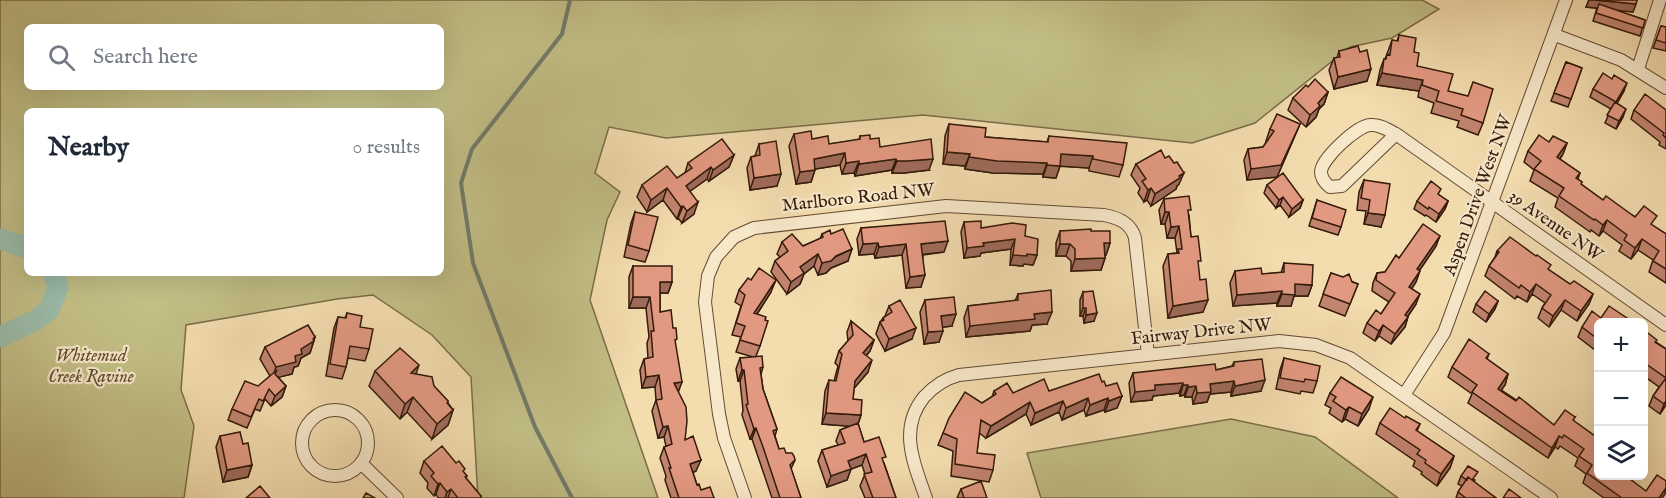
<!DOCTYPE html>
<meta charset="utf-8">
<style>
:root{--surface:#fff;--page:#f2f2f3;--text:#1f2937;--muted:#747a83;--line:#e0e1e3}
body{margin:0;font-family:"IM FELL English",serif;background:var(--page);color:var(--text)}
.controls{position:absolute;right:18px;bottom:18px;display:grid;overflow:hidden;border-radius:9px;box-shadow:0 6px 24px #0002}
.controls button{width:54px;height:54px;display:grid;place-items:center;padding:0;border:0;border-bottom:2px solid var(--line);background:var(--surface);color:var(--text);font:30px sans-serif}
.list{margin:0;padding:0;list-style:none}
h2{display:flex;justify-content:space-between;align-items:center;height:78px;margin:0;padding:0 24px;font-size:26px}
h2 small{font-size:20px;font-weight:400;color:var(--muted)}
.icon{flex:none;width:33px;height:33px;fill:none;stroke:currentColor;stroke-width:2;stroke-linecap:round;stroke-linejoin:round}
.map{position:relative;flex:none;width:1666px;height:498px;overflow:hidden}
.search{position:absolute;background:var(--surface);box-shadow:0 6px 24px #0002;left:24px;top:24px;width:420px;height:66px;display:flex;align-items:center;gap:15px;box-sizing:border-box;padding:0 21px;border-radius:9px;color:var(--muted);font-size:22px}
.panel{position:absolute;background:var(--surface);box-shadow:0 6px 24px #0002;left:24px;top:108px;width:420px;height:168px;border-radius:9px}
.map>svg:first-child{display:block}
.green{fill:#c2be86;stroke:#7b6c48;stroke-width:1.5;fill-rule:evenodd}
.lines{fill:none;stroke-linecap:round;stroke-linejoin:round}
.stream{stroke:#727b6a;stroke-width:4}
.river{stroke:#9bbcaa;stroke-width:21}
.minor-casing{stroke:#644a33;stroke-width:14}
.minor{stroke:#f7e8ca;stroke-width:12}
.wall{fill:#c2846f;stroke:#341a0a;stroke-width:1.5}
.shaded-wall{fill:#9e6b5a;stroke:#341a0a;stroke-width:1.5}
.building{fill:#e29981;stroke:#341a0a;stroke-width:1.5}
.labels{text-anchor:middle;stroke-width:4.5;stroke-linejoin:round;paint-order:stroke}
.street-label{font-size:18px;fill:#341a0a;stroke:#f7e8ca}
.park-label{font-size:18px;font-style:italic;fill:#5f4b2f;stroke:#f7e8ca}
</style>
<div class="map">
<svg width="1666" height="498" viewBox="0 0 1666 498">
<rect width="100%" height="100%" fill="#f3dcae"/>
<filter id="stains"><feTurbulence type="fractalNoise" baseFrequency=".00333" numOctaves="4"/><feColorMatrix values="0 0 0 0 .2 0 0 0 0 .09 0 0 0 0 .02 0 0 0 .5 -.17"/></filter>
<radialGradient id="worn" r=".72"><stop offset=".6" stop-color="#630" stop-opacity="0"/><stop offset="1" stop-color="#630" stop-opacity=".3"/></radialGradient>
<path class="green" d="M0 0H1422L1439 9 1392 38 1350 47 1255 123 1192 143 923 115 666 138 609 127 595 173 620 192 607 220 590 300 658 498H478L471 377 432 335 373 295 337 299 186 325 181 390 194 426 184 498H0ZM27 27H441V87H27ZM27 111H441V273H27Z
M1231 419 1315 437 1398 498H1041L1027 453Z"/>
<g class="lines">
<path class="stream" d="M570 0 562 34 472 149 461 183 473 263 535 427 572 498"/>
<path class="river" d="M0 239 27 248
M0 337 36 320 49 310 58 287 53 273"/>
<defs>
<path id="minor" d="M1555 35 1621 60 1666 88
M1638 69 1660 0
M1396 134C1388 130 1380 124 1370 125 1357 126 1321 159 1321 172 1321 179 1325 183 1330 187L1342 186 1396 134 1666 325
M1404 395 1444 333 1566 0
M302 443a33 33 0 1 1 66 0a33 33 0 1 1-66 0Z
M361 463 397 498
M745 498 724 438 719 414 705 302 708 276 716 257 734 237 754 228 946 206 1104 215C1119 218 1131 223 1135 238L1148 355
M926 498C914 464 898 429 924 397 934 386 944 379 959 375L1279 341 1316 345 1350 358 1551 498"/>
</defs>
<use href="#minor" class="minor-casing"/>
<use href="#minor" class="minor"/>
</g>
<path class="wall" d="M1589 0H1637L1633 12 1615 10 1645 20 1640 36 1593 21 1597 8 1586 7Z
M1661 26 1666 27V51L1653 48Z
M1399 35 1414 52 1417 66 1448 91 1483 123 1478 135 1457 127 1459 121 1431 113 1434 103 1418 97 1419 91 1377 85 1380 70 1384 59H1385L1387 54 1392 40 1397 41Z
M1339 51 1367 81 1334 89 1329 70 1334 58H1337Z
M1566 62 1582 68 1568 107 1551 101Z
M1593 89 1624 91 1617 103 1623 117 1616 129 1605 123 1611 109 1590 97Z
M1328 92 1324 104 1319 109 1316 117 1306 127 1288 110 1293 98Z
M1634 110H1666V149L1659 145 1660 142 1631 119Z
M949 124 985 137 1047 142 1049 136 1123 165 1119 177 1089 171V168L1060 166 1056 178 1043 177V174L993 173 965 169V166L943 164 945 136Z
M1300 124 1277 177 1247 180 1244 160 1248 149 1263 147 1267 141H1266L1270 129Z
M794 134 829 144 859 140 860 136 870 139 880 147 929 170 904 173H892V170L855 176 854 173 842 174 840 165 815 169 811 182 796 184 789 146Z
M1549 142 1567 143 1563 154 1560 159 1580 173 1578 179 1582 182 1581 184 1603 200 1653 226 1666 234V283L1649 272 1653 260 1638 250 1631 259 1619 251 1622 245 1603 231 1599 236 1591 230 1590 232 1555 207 1558 198 1530 181 1534 170 1524 162 1528 151Z
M759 144 777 186 750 190 747 168 751 157 755 156Z
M734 155 729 167 709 181 707 179 690 191 694 214 682 223 678 218 677 219 663 200 647 212 637 197 642 185 677 178 685 173 688 163Z
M1136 164 1179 184 1177 186 1176 189 1151 206 1147 200 1144 202 1138 193 1140 188 1131 175Z
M1364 180 1381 227 1364 224 1366 211 1357 210 1359 192Z
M1267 185 1303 200 1300 208 1289 217 1280 205 1276 208 1264 193Z
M1439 195 1448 201 1445 209 1436 222 1426 215 1425 216 1414 209 1417 201Z
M1164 199 1189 215 1191 237 1198 267 1203 312 1168 318 1163 266 1168 254 1177 253 1175 238H1167L1165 224H1161L1159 210Z
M1317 200 1341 227 1338 235 1309 226Z
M635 212 649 251 645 262 624 257 631 223Z
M964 222 981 228 1025 236 1037 255 1033 265 1024 264 1023 266 1010 265 1011 249 981 253 980 256 964 258 961 232Z
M861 228 944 252 923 255 921 287 906 288 902 255 875 258 874 254 859 255 857 239Z
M1060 231H1091L1110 243 1106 255H1105V258L1101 270 1071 271V261L1066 256H1056V243Z
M822 234 848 261 831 268 826 273 818 275 814 266 804 274 800 284 787 294 771 272 775 261 780 257 777 254 782 242 803 246 820 239Z
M1436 246 1419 271 1416 282 1412 288 1416 304 1408 316 1405 327 1391 344 1379 336 1375 341 1363 333 1367 323 1381 314 1389 302 1372 291 1373 283 1377 273 1385 272 1399 258Z
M1497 251 1549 270 1570 284 1593 294 1589 304 1577 321 1561 310 1549 327 1538 318 1542 308 1545 303 1532 294 1527 302 1517 296 1515 299 1485 276 1489 266 1495 257Z
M1284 263 1312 285 1308 296H1294L1291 306H1277V303L1233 306 1230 283 1235 271 1262 274 1281 273Z
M633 266 672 282 668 293H660V312L675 345 678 391 685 440 696 471 693 473 697 485 701 490 714 498H671L665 480 666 476 660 458 664 447 666 446 664 437 658 438 652 411 656 400 655 387 642 388 640 370 644 359 648 358 647 343 649 337 646 308H629V277Z
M1331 273 1358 284 1345 316 1319 306Z
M751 280 771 292 757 314 760 346 756 356 763 367 761 374 763 389 777 429 775 436 779 449 795 460 791 469 801 498H772L752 439H750L742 415 743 410 740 381H738L736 369 740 358 753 357 736 352 741 337 732 335 741 306 735 302 739 290Z
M1083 292 1094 321 1084 323 1083 316H1080V300Z
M1018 294 1047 324 1032 325 1030 331 966 337 964 318 968 306 1015 301Z
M925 300 952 326 942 327 939 342 924 344 920 312Z
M1498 301 1495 309 1486 322 1473 312 1476 304Z
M889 306 912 339 885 351 876 334 880 322 881 321 883 318 885 316Z
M347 313 360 327 369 349 365 361 348 358 346 367 342 379 326 376 334 328 338 317 345 318Z
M1601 318 1599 322V353L1578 337 1582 327Z
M851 321 874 340 870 351 866 356 868 372 854 388 853 399 861 415 858 424 864 442 884 463 896 498H865L860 486 865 474 862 465 851 469 847 480 827 487 818 461 822 450 838 445 836 441 840 430 850 426 822 424 825 391 829 380 834 381 838 366 835 363 839 351 848 341 847 332Z
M1644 330 1656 342 1666 349V405L1660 414 1649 406 1653 396 1659 387 1644 376Z
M315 337 310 353 301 358 298 366 294 367 292 374 278 377 286 386 282 397 271 406 265 399 260 411 255 409 247 428 228 420 232 409 270 376 260 359 265 347Z
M1489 354 1487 359 1508 374 1505 385 1501 390 1554 425 1575 417 1573 420 1599 476 1646 491 1666 481V491L1662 498H1604L1583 483 1586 474 1575 466 1578 458 1560 446 1558 449 1555 447 1548 458 1468 403 1472 394 1448 377 1452 367Z
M1284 358 1317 381 1313 393 1301 391 1300 394 1276 389 1280 370Z
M1234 362 1261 391 1231 396V392L1210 394 1207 402 1193 404 1192 397H1185L1184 395 1180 396 1179 393 1153 396 1152 400 1131 402 1129 383 1133 373 1216 370 1232 366Z
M375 371 416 374 434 386 448 401V403L453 410 448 425 432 439 407 412 400 419 369 386Z
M1102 382 1106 386 1122 396 1117 408 1105 412 1104 410 1086 416 1084 410 1062 420 1059 412 1031 425 1026 414 986 438 979 433 977 453 993 470 989 482 951 476 953 451 938 445 943 433 982 403 992 397 994 391 1013 393 1049 391Z
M1330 393 1369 409 1358 426 1345 419 1342 422 1329 413 1331 408 1325 405Z
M1405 418 1420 424 1417 431 1454 456 1450 468 1437 486 1421 474 1422 472 1413 466 1415 461 1376 434 1380 423Z
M220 436 243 444 252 465 248 477 223 482 216 447Z
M424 461 464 473 467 476 466 478 481 496V498H438L436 494 434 496 427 488 428 483 420 473Z
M1461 476 1475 480 1474 482 1496 498H1456L1458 492 1462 486 1458 484Z
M961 489 987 498H957Z"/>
<path class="shaded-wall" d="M1589 0H1595L1636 4 1633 12 1586 7Z
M1371 69 1367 81 1334 89 1338 77Z
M1382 73 1423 80 1419 91 1377 85Z
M1627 83 1624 91 1613 110 1616 102Z
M1328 92 1324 104 1319 109 1316 117 1306 127 1310 115 1318 103Z
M1626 109 1623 117 1616 129 1619 121Z
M1300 124 1277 177 1247 180 1251 169Z
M1567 143 1563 154 1553 168 1557 157Z
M947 152 970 154 965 166 943 164Z
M845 153 840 165 809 170 814 159Z
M1061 154 1093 156 1089 168 1057 166Z
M734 155 729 167 709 181 713 170Z
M969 157 1047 163 1043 174 993 173 965 169Z
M896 159 892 170 855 176 859 164Z
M933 159 929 170 904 173H892L897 161Z
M859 161 854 173 842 174 846 163Z
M1047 165 1060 166 1056 178 1043 177Z
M711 167 707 179 682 197 686 186Z
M815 170 811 182 796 184 800 172Z
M1184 173 1179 184 1177 186 1176 189 1151 206 1155 194Z
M781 174 777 186 750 190 754 178Z
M667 188 663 200 647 212 651 200Z
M1151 188 1147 200 1144 202 1148 190Z
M1283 197 1280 205 1276 208 1279 200Z
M1303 200 1300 208 1289 217 1292 209Z
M1448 201 1445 209 1436 222 1439 214Z
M698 202 694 214 682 223 687 211Z
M683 206 678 218 677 219 681 207Z
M1165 212H1169L1165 224H1161Z
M1368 213 1385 215 1381 227 1364 224Z
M1607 220 1603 231 1599 236 1603 225Z
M1179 226 1175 238H1167L1171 227Z
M1440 236 1436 246 1413 280 1417 269Z
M1015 239 1011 249 981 253 980 256 964 258 967 248 983 243Z
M1642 239 1638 250 1631 259 1635 248Z
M948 241 944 252 917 255 921 244Z
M878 243 874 254 859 255 863 244Z
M1104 243H1110L1106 255H1100Z
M906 244 902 255 875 258 879 247Z
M1060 244H1070L1066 256H1056Z
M852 249 848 261 831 268 826 273 818 275 822 263Z
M818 254 814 266 804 274 800 284 787 294 791 282 800 267Z
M1027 254 1037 255 1033 265 1024 264 1023 266 1010 265 1013 255Z
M1105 258 1101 270 1071 271 1075 259Z
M1420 271 1416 282 1406 297 1409 287Z
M925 275 921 287 906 288 910 277Z
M776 280 771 292 750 325 754 313Z
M660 282H672L668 293H656Z
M1295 284 1312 285 1308 296H1294L1291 306H1277L1282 294Z
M1536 284 1532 294 1527 302 1530 292Z
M1282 291 1277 303 1233 306 1237 295Z
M1420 294 1416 304 1402 325 1405 315Z
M1593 294 1589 304 1577 321 1581 311Z
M633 297H650L646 308H629Z
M1208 300 1203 312 1168 318 1173 306Z
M1565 300 1561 310 1549 327 1553 316Z
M1498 301 1495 309 1486 322 1489 314Z
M1083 308H1086L1083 316H1080Z
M1052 312 1047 324 1032 325 1030 331 966 337 970 326 1034 314Z
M1097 313 1094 321 1084 323 1086 315Z
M956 314 952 326 937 328 941 316Z
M1408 317 1405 327 1391 344 1395 334Z
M1383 325 1379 336 1375 341 1379 331Z
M916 328 912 339 885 351 889 339Z
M943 331 939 342 924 344 928 332Z
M315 337 310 353 301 358 298 366 294 367 292 374 272 379 276 367Z
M874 340 870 351 859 364 863 353Z
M872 360 868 372 851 392 855 381Z
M419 365 414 380 411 373Z
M742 370H744L740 381H738Z
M1508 374 1505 385 1495 399 1498 389Z
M659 375 655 387 642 388 646 377Z
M1265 380 1261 391 1231 396 1235 386Z
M1234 381 1231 392 1210 394 1207 402 1193 404 1197 393 1210 384Z
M682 382 678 393 674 383Z
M1183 383 1179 393 1153 396 1152 400 1131 402 1135 392 1155 385Z
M1183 385H1188L1184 395 1180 396Z
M286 386 282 397 271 406 275 396Z
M1196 386 1192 397H1185L1188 387Z
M1122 396 1117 408 1105 412 1109 401Z
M413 397 407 412 400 419 405 404Z
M1373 397 1369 409 1358 426 1362 414Z
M1088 398 1084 410 1062 420 1066 408Z
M1108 398 1104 410 1086 416 1090 405Z
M1063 401 1059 412 1031 425 1035 413Z
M1666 401V405L1660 414 1664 404Z
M1030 402 1026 414 986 438 991 426Z
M1349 407 1345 419 1342 422 1346 410Z
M453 410 448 425 432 439 437 424Z
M826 413 861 415 857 427 822 424Z
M668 426 664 437 658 438 663 427Z
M756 428 752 439H750L754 429Z
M1559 436 1555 447 1548 458 1552 448Z
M866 454 862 465 851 469 847 480 827 487 831 476 848 461Z
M1454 456 1450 468 1437 486 1441 474Z
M701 460 696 471 686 475 690 464Z
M252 465 248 477 223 482 227 470Z
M440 483 436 494 434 496 438 484Z
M1666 488 1665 494 1662 498H1659Z
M451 489 448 498H445L447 492Z"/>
<path class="building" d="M1595 0H1637L1636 4Z
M1599 4 1645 20 1643 28 1596 13Z
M1661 26 1666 27V43L1656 40Z
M1399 35 1416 38 1414 52 1419 53 1417 66 1453 74 1448 91 1468 96 1473 82 1493 89 1483 123 1461 115 1463 109 1436 101 1439 91 1422 85 1423 80 1382 73 1384 59H1386L1387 54 1390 55 1392 40 1398 41Z
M1358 46 1360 52 1367 50 1371 69 1338 77 1334 58 1340 57 1339 51Z
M1566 62 1582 68 1571 99 1554 93Z
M1603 73 1612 79 1614 75 1627 83 1616 102 1593 89Z
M1315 79 1328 92 1318 103 1320 106 1310 115 1293 98 1306 85 1308 87Z
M1645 94 1666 110V138L1663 135 1664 133 1634 110Z
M1615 102 1626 109 1619 121 1607 115Z
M1277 114 1300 124 1281 165 1251 169 1248 149 1263 147 1274 131 1270 129Z
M949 124 986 128 985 137 1048 142 1049 136 1127 143 1123 165 1093 159V156L1061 154 1060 166 1047 165V163L997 161 969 157 970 154 947 152Z
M811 131 812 139 828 136 829 144 860 139V136L870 135V139L879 138 880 147 931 139 933 159 908 161H897L896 159 859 164V161L846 163 845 153 814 159 815 170 800 172 794 134Z
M1539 135 1549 142 1553 136 1567 143 1557 157 1580 173 1576 178 1582 182 1581 184 1603 200 1606 196 1635 217 1644 206 1657 216 1651 224 1666 234V269L1653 261 1659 251 1642 239 1635 248 1624 240 1627 235 1607 220 1603 225 1595 219 1594 220 1559 196 1564 188 1534 169 1541 161 1528 151Z
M722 139 734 155 713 170 711 167 686 186 698 202 687 211 683 206 681 207 667 188 651 200 642 185 667 166 677 178 692 168 688 163Z
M776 141 781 174 754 178 751 157 760 155 759 144Z
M1161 150 1165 158 1169 156 1174 163 1177 162 1184 173 1179 176 1180 178 1155 194 1151 188 1148 190 1142 181 1146 179 1136 164Z
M1283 173 1303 200 1292 209 1283 197 1279 200 1267 185Z
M1364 180 1390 184 1385 215 1368 213 1370 200 1361 198Z
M1431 181 1441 189 1438 194 1448 201 1439 214 1429 207 1428 209 1417 201Z
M1189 196 1191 210H1188L1191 237 1198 236 1201 261H1198L1200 280 1206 279 1208 300 1173 306 1168 254 1179 253 1178 249H1182L1179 226 1171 227 1169 212H1165L1164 199Z
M1317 200 1346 210 1341 227 1312 218Z
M635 212 658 217 649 251 628 245Z
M945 221 948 241 921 244 925 275 910 277 906 244 879 247 878 243 863 244 861 228Z
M981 221V228L1012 223 1026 225 1025 236 1038 239 1037 255 1027 254V256L1013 255 1015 239 983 243 984 246 967 248 964 222Z
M1423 224 1440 236 1417 269 1420 271 1409 287 1420 294 1405 315 1408 317 1395 334 1383 325 1379 331 1367 323 1376 310 1381 314 1395 293 1376 280 1377 273 1385 272 1396 255 1399 258Z
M843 229 852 249 836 256 831 261 822 263 818 254 800 267 804 273 791 282 775 261 788 251 782 242 792 234 803 246 823 237 822 234 830 230 831 234Z
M1091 229V231H1110V243H1104L1105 258 1075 259V249L1070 244H1060V231Z
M1510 237 1536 256 1537 255 1551 265 1548 269 1570 284 1574 281 1593 294 1581 311 1565 300 1553 316 1542 308 1551 295 1536 284 1530 292 1521 285 1519 288 1489 266 1499 252 1497 251Z
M1284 263 1313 265 1312 285 1295 284V295L1282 294V291L1237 295 1235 271 1261 268 1262 274 1284 272Z
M633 266H672V282H660V312L671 310 673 328H676L677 339 675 340 682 382 674 383 686 407 687 421 685 440 693 436 701 460 690 464 697 485 699 484 701 490 710 487 714 498H679L669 468H671L664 447 672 444 668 426 663 427 656 400 662 399 659 375 646 377 644 359 653 357 651 331H654L650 297H633Z
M759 268 776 280 754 313 766 317 765 320 768 321 760 346 740 340 745 326 736 323 745 295 739 290 748 278 751 280Z
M1331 273 1343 277 1349 274 1352 282 1358 284 1350 304 1323 294Z
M1051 290 1052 312 1034 314 1035 319 970 326 968 306 1018 300V294Z
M1093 291 1097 313 1086 315V308H1083V292Z
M1485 291 1498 301 1489 314 1476 304Z
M954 297 956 314 941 316 943 331 928 332 925 300Z
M900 300 916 328 889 339 880 322 884 320 883 318 892 312 889 306Z
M1609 306 1633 322H1599V340L1582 327 1592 311 1601 318Z
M347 313 362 316 360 327 373 329 369 349 350 346 346 367 330 364 338 317 346 318Z
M851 321 874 340 863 353 872 360 855 381 853 399 862 400 861 415 826 413 829 380 836 381 842 354 839 351 853 335Z
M308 325 315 337 313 339 314 341 301 349 302 354 295 356 296 362 276 367 265 347Z
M1644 330 1657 340 1655 342 1666 349V401L1664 404 1653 396 1666 378 1646 364 1644 367Z
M1469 339 1489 354 1486 358 1508 374 1498 389 1516 401 1519 397 1554 425 1565 410 1575 417 1573 420 1599 439V476H1626L1646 491 1657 475 1666 481V488L1659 498H1622L1587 473 1592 465 1579 456 1584 449 1564 435 1562 438 1559 436 1552 448 1472 392 1477 385 1452 367Z
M400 348 419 365 411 373 432 377 434 386 448 401 447 403 453 410 437 424 413 397 405 404 375 371Z
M762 356 763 367 760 368 763 389 777 429 773 431 779 449 784 448 786 453H792L794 456 795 460 790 465 801 498H780L763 447 756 428 754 429 746 405 748 404 744 370H742L740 358Z
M1284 358 1320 366 1317 381 1305 379 1304 382 1280 378Z
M1262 359 1265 380 1235 386 1234 381 1210 384 1211 392 1197 393 1196 386 1188 387V385H1183V383L1155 385V390L1135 392 1133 373 1215 364 1216 370 1234 366V362Z
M277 370 275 374 286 386 275 396 269 389 263 401 259 399 251 417 232 409 245 381 258 386Z
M1099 374 1102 382 1104 381 1106 386 1117 383 1122 396 1109 401 1108 398 1090 405 1088 398 1066 408 1063 401 1035 413 1030 402 991 426 981 420 977 453 995 455 993 470 955 464 957 439 943 433 949 418 965 392 982 403 996 394 994 391 1007 383 1013 393 1044 379 1049 391Z
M1341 377 1373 397 1362 414 1349 407 1346 410 1333 401 1336 397 1330 393Z
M1390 408 1405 418 1406 416 1420 424 1416 430 1454 456 1441 474 1425 463 1426 460 1417 454 1420 450 1380 423Z
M858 423 864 442 879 437 886 457 882 458 896 498H873L864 474 872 472 866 454 848 461 851 469 831 476 822 450 845 443 840 430Z
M240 432 243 444 248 443 252 465 227 470 220 436Z
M442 446 456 463 459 461 465 469 463 471 467 476 465 477 481 496 480 498H458L451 489 447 492 440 483 438 484 431 476 434 473 424 461Z
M1468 466 1478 472 1472 480 1468 477 1467 480 1461 476Z
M1468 477 1496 498H1466L1458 492Z
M981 481 987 498H964L961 489Z
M260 486 270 498H246Z
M1509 489 1521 498H1503Z
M366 493 375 498H363Z"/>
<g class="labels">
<g class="street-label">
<text transform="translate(1477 195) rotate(-70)" y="6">Aspen Drive West NW</text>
<text transform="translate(858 197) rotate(-6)" y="6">Marlboro Road NW</text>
<text transform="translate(1556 225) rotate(35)" y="6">39 Avenue NW</text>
<text transform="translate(1201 331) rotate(-6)" y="6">Fairway Drive NW</text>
</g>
<g class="park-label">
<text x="91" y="361">Whitemud<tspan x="91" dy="21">Creek Ravine</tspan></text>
</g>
</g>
<rect width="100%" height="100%" filter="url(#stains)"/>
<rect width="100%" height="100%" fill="url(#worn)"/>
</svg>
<div class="controls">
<button>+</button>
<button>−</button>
<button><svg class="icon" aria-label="layers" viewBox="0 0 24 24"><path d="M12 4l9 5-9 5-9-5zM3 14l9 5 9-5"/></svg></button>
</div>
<div class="search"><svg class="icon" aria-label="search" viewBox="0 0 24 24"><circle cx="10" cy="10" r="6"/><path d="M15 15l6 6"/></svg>Search here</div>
<section class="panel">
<h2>Nearby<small>0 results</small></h2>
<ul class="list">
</ul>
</section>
</div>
